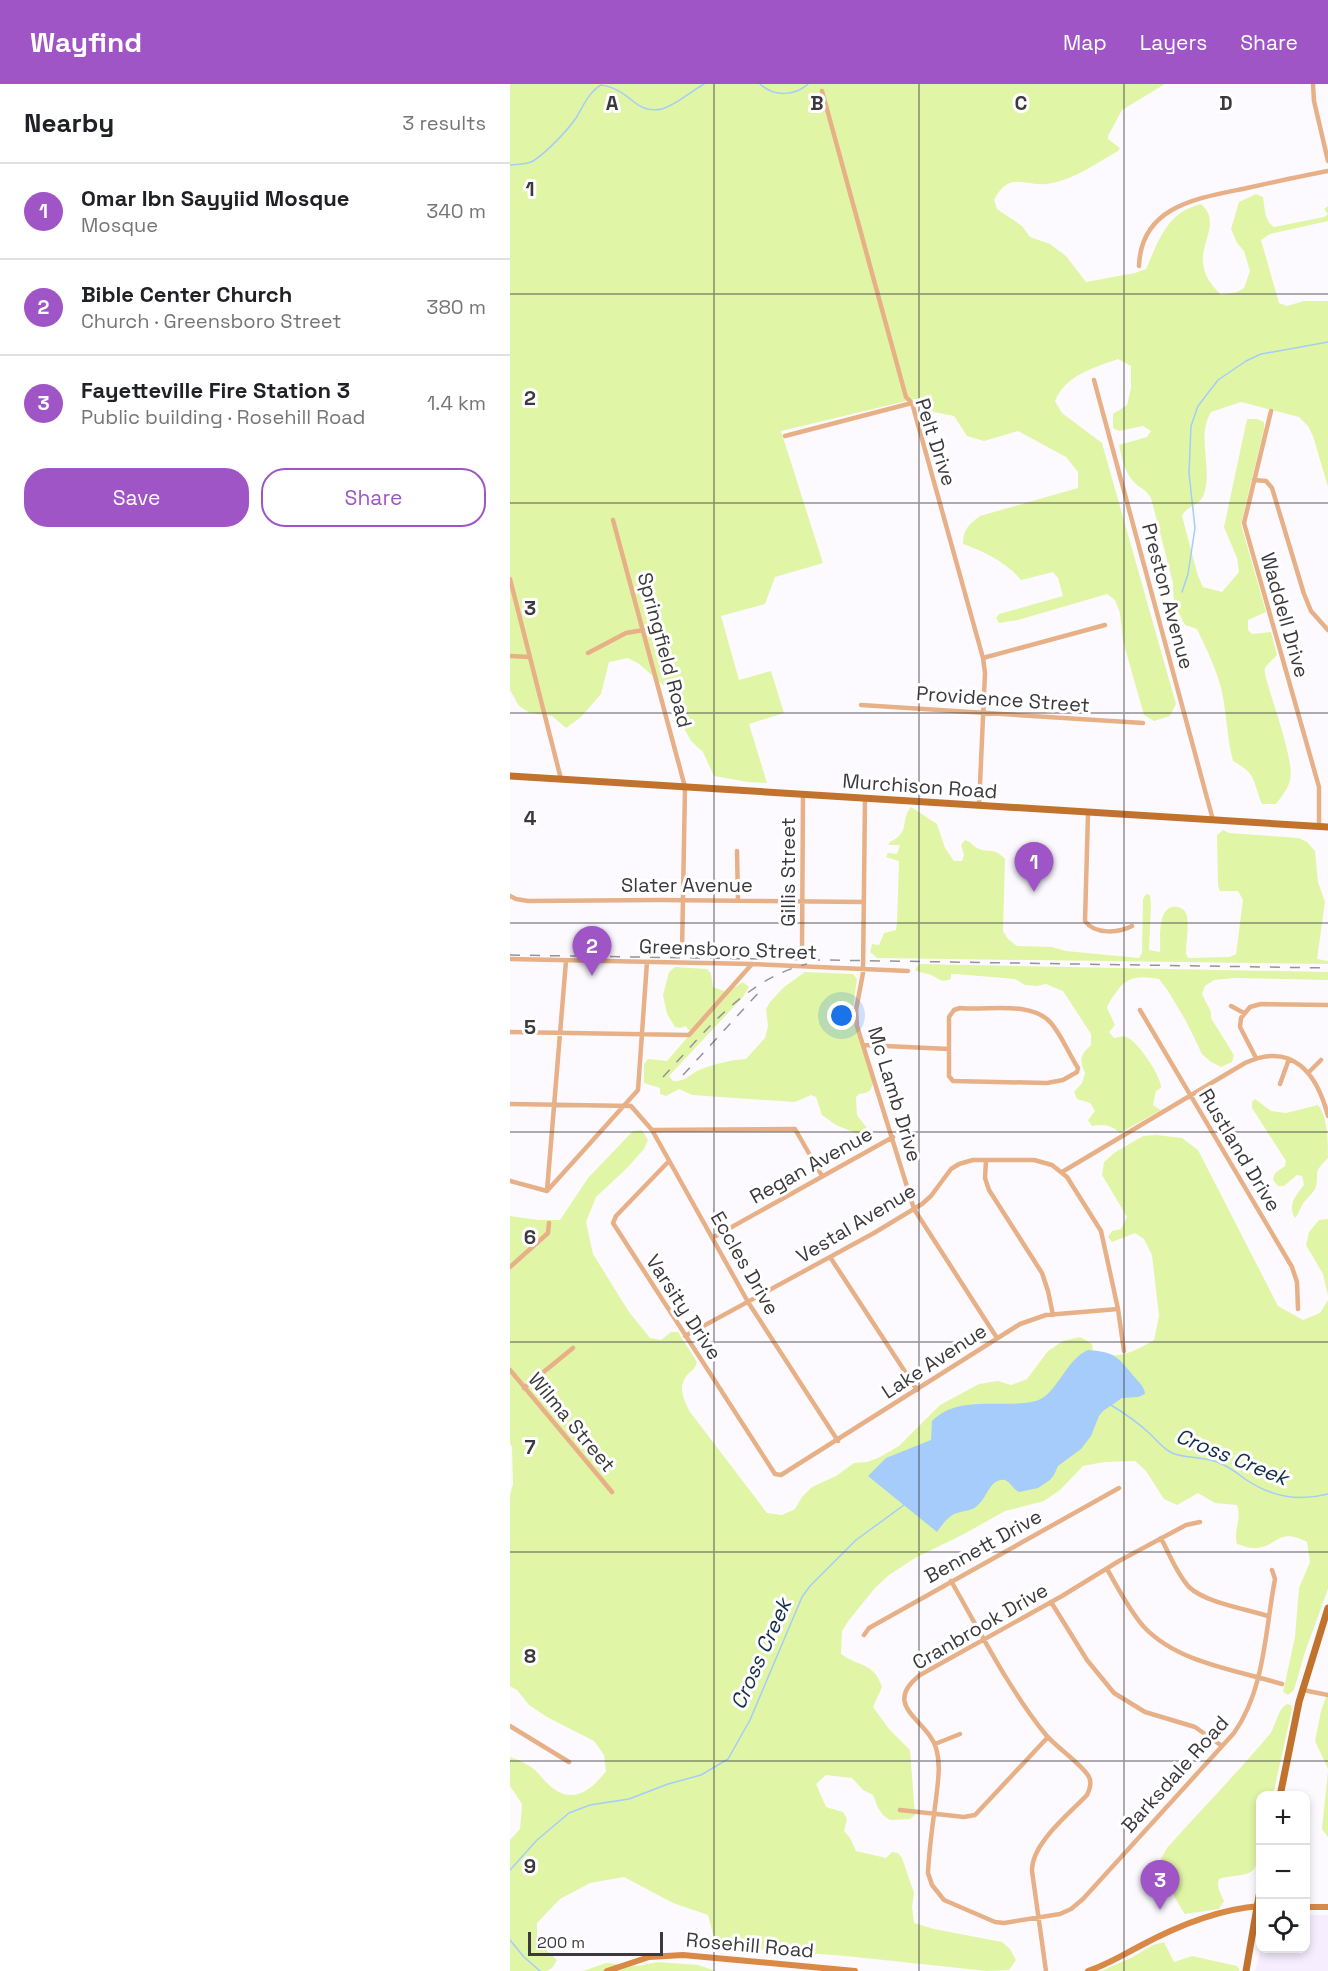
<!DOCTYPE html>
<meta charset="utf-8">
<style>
:root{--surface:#fff;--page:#f2f2f2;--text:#202124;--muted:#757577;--line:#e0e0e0;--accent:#a055c7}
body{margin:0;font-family:"Space Grotesk",sans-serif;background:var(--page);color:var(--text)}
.controls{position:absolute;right:18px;bottom:18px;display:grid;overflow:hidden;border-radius:12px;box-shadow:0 3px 9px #0003}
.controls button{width:54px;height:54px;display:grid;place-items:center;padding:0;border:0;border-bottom:2px solid var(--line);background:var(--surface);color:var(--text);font:30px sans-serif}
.scale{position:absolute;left:18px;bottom:15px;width:135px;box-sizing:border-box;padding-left:6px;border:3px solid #3b393d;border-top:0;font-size:16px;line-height:21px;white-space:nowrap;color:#3b393d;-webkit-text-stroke:4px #fff;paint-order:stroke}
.you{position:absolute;left:332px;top:932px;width:21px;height:21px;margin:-15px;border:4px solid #fff;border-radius:50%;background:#1a73e8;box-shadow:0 0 0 9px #1a73e833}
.badge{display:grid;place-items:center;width:39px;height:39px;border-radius:50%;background:var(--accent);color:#fff;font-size:20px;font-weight:700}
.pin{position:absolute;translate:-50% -50px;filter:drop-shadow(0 2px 3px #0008)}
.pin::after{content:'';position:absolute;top:32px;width:21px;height:18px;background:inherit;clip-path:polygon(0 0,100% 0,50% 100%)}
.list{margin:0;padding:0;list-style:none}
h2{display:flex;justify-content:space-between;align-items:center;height:78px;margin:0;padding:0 24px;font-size:26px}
h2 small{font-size:20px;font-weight:400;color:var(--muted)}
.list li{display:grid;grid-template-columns:39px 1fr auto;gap:18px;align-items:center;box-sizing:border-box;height:96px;padding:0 24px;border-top:2px solid var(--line)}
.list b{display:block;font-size:22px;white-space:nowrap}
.list p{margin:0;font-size:20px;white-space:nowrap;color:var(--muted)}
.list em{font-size:20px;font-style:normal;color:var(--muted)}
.actions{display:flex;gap:12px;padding:18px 24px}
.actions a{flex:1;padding:14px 0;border:2px solid var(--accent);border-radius:24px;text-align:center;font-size:21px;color:var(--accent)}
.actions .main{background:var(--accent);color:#fff}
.icon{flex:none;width:33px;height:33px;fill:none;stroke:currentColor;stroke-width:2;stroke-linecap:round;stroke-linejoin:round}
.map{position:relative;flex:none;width:818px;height:1887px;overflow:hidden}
header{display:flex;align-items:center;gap:36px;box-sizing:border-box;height:84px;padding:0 30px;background:var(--accent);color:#fff}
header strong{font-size:28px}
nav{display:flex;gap:33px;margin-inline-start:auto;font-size:21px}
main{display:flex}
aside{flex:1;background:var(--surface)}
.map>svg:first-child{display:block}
.built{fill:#f6edff}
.green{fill:#e1f5a6}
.water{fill:#a5ccfa}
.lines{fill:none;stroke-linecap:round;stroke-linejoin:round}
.stream{stroke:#a5ccfa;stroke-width:1.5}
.minor{stroke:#e7b086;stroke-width:4.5}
.secondary{stroke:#d98845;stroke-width:6}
.primary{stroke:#c1722c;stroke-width:7}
.rail{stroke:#959398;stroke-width:1.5;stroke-dasharray:10 10;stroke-linecap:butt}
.grid{fill:none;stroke:#3b393d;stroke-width:1.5;stroke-opacity:0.55}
.labels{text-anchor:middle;stroke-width:6;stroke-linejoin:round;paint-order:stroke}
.street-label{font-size:20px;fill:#3b393d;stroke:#fff}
.water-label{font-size:21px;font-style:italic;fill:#122d4a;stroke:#fff}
.grid-label{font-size:20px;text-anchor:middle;font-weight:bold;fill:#3b393d;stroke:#fff;stroke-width:6;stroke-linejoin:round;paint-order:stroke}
</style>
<header>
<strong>Wayfind</strong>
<nav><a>Map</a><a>Layers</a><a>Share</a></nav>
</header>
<main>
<aside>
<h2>Nearby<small>3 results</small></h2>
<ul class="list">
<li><span class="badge">1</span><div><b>Omar Ibn Sayyiid Mosque</b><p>Mosque</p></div><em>340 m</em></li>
<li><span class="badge">2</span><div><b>Bible Center Church</b><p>Church · Greensboro Street</p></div><em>380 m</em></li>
<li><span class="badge">3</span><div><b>Fayetteville Fire Station 3</b><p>Public building · Rosehill Road</p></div><em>1.4 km</em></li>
</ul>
<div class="actions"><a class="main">Save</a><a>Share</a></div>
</aside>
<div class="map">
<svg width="818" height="1887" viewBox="0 0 818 1887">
<rect width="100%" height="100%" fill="#fcfaff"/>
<path class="built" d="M796 1831H818V1887H745L751 1865 796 1864Z"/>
<path class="green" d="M0 0H655L612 26 598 52V55L610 64 608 67C585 80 564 96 537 100 524 102 512 95 500 99 492 102 488 109 484 116L487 125 512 142 520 153 540 160 556 172 576 198 625 189 636 185C649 156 657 128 691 120 711 137 691 158 693 178 694 193 702 201 711 211L727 208 734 204 740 187 734 167 727 159 721 145 729 118 746 110 753 113C755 125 754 136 764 143L814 133 818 130 814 125 818 122V137L760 150 751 156 769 219 777 222 794 217H818V403L803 352 798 342 789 333 731 318 701 328C686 353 703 383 694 410 690 422 677 421 672 432L688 492 693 503 712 508 729 488 727 474 714 443 737 335H747L754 338V345L731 440 756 528 738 536V546L742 550 761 548 767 571C764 575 757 580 755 584 751 590 786 674 780 696 778 705 772 712 766 720H752C742 696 747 690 723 677 716 651 717 623 709 597 704 580 695 562 687 545L675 541 664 520 663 499 641 414C634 403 630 405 623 397 614 388 612 373 609 361L637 353 641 347 633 342 609 347 603 344V330L617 321 621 304V282L608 275C583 284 556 291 545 317L552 329 592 359 666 620 660 632 644 637 634 631 613 557 610 529 605 516 597 510 508 536 489 539 486 534 489 530 553 512 548 494 543 488 511 496C497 479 474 467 453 460 453 446 458 441 470 432L568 404V388L556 373 508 347 474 357 457 352 444 332 424 328 405 315 271 347 313 479 265 493 255 520 211 532 229 596 261 587 274 629 239 640 257 699 238 698 204 692 193 668 181 657 167 631 160 607 129 580 118 574 99 578 91 610 71 633 56 644 42 632 20 629 9 622 0 606Z
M401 723 427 740 435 764 444 777H452L454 771 451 761 455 756C461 758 462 761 467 764 479 770 483 762 495 775L493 847 498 855 507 862 542 863 556 867 629 874 632 869 633 815 636 810 640 811 641 821 639 866 650 868C651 855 646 819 668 823 672 824 676 827 677 832 679 843 676 858 676 870L678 874 720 873 726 870 733 816 728 807H710L708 802 707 751 713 746 719 749 789 754 797 758 805 767 808 798 815 818 807 875 818 877V880L367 874 360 868 362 860 369 861 374 849 386 846 387 839 389 777 376 773 378 769 387 770 390 761H378L380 758C402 747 389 737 401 723Z
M409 880 818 888V896L725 894 704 896 695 902 692 910 701 928V934L724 971 722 978 711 983 701 978 692 970 676 937 658 907 649 895C631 892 618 891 607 907 603 913 599 917 597 924L605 941 599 948 604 954C609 953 613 951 618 954 628 958 652 993 651 1004L646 1007 643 1021 651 1026 610 1049C601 1041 594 1040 582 1042L578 1036 585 1027 580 1019 567 1015 564 1008 572 999 575 989C569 976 570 971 581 961V950L553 907 536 900 527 902 515 901 505 895 446 890H441V895C431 899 429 895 421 891 416 889 410 889 405 886Z
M165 883 197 885 201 890 203 903 217 908 233 898 239 903 233 913 159 992 163 997C177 997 177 992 189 986 204 980 220 976 236 975L255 954 258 942 256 925 260 918 274 903 295 888 343 890 347 895 343 923V934L363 999C361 1008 357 1009 349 1010L346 1013 347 1031 357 1044 358 1049 356 1053 353 1054 343 1048 326 1041 312 1031 306 1013 301 1011 285 1018 182 1011 169 1005 156 1012 150 1010V1004L134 999V980L138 975 157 977 184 946H178L176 942 170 944 165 943 157 930 153 911 159 888Z
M745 1015 761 1027 776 1029 808 1021C818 1033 818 1058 818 1074 800 1091 811 1089 805 1105 802 1110 799 1112 795 1117 791 1121 790 1128 785 1134 777 1121 786 1111 794 1101L792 1092 787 1091 774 1102H768L763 1096 765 1089 775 1082 776 1077 742 1024V1018Z
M132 1046 138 1056 134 1065 117 1084 86 1113 76 1138 83 1170 119 1228 140 1254 151 1256 161 1248H168L187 1278C185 1287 179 1287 175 1294 168 1306 175 1318 180 1328L257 1429 272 1431 285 1425 292 1413 302 1403 326 1392 344 1379 357 1378 368 1374 389 1362 430 1321 469 1300 488 1297 501 1301 517 1295 538 1267 553 1257 570 1253 582 1260 583 1269C607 1276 624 1268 644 1256L649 1232 642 1171 634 1155 625 1149 602 1158 598 1153 602 1147 611 1145 617 1133 592 1091 594 1078 604 1069 633 1052 646 1051 672 1054 688 1066 768 1222 793 1236 810 1229 818 1216V1505L795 1568 784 1606 778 1611 773 1608 785 1553 789 1504 800 1478 797 1458C766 1442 768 1465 742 1464 737 1464 732 1461 727 1460 723 1445 732 1437 727 1421L705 1419 688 1409 667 1421 654 1415 636 1387 625 1377 594 1378 573 1382 550 1406 534 1417 495 1427 454 1450 405 1474 379 1491 365 1504 339 1536 332 1547 331 1570C349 1583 364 1578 372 1603L363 1623 379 1645 400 1666 405 1731 400 1735 380 1736 374 1732 368 1724 363 1711 353 1706 342 1694 316 1691 306 1700 316 1723 333 1728 337 1735 334 1747 340 1754 346 1767 376 1774 382 1768 388 1769 392 1774 404 1809 402 1823 404 1839 424 1845 492 1858 500 1865 506 1876 499 1886 477 1887 336 1872 213 1863 203 1850 198 1831 163 1819 114 1793 80 1799 50 1815 27 1839V1857L47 1876 42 1884 37 1887H0V1756L10 1745 12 1720 0 1702V1673C7 1675 15 1679 21 1683 28 1687 32 1695 38 1700 61 1722 80 1708 96 1687L94 1671 84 1657 37 1633 19 1621 7 1606 0 1602V1411L3 1400 2 1363 0 1359V1132L28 1136H50L78 1094 123 1047Z
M818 1135V1212L813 1190 796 1161 799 1148 809 1136Z
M818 1607V1685L805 1657 811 1627Z
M777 1620 781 1621 782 1625 763 1711 750 1712C750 1727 755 1778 742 1787 734 1793 719 1791 709 1795 706 1802 711 1810 714 1817L709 1825 675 1830C670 1824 649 1785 650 1777 651 1774 655 1768 657 1764 691 1726 726 1690 759 1651 767 1641 766 1627 777 1620Z
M818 1687V1753L812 1745Z
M654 1858 664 1878 682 1872 727 1882 729 1885V1887H591L621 1874 643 1861Z
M148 1878 188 1881 206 1887H73L96 1879 127 1882Z"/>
<path class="water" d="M578 1266C604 1268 607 1272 622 1290 627 1297 634 1301 635 1310L628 1313 612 1314 593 1327 589 1332 581 1352 571 1365 548 1382 544 1391 540 1396 528 1404 509 1408C502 1405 499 1394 491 1396 479 1398 477 1413 469 1420 463 1427 456 1426 447 1429 439 1431 432 1441 427 1448L358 1392 376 1374 421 1356 422 1337C448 1310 494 1325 526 1317 547 1311 555 1276 578 1266Z"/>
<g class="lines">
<path class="stream" d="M250 0C264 13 285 12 298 0
M0 81C8 80 16 81 23 77 36 69 57 47 66 34 73 22 79 8 91 1 105 3 113 9 124 18 150 39 171 13 194 0
M672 508 678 490 685 444 679 389 681 342 688 322 708 296 736 277 751 270 818 258
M601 1321C614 1329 626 1337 638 1348 646 1355 652 1364 662 1369 673 1374 694 1373 707 1378 718 1382 726 1388 735 1395 760 1412 788 1418 818 1410
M0 1786 27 1756 59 1729 80 1721 119 1715 158 1700 191 1691 218 1675 240 1636 292 1513 300 1502 346 1456 394 1421
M0 1856 14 1873 30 1887"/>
<path class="minor" d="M803 0 804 17 818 77
M312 7 396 313 402 319 473 574 475 589 469 722
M629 182C631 121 689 114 737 104 764 98 791 92 818 87
M584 296 703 736
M761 327 734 439 809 703V743
M275 352 402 319
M744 396 756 397 762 404 794 510 801 527 818 546
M103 436 175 703 172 868
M0 495 51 695
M78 569 116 549 134 546
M0 572 20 573
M473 574 595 541
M351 621 633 639
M355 715 353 889 346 926 347 942 404 1125 487 1254
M578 729 575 837C585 851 609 849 622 842
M227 767 228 816
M0 812 6 815 18 817 149 816 354 818
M292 865 293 711
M0 875 242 880 398 887
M721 922 734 929
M450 924C477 927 521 916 541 939 552 952 559 970 568 984L567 988 553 996 537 999 443 997 439 992V933L444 926Z
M630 926 782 1183 787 1198 788 1225
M0 948 179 951 242 880
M354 961 439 965
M746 974 730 943 731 934 740 923 751 920 818 921
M799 988 811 976
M770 1000 779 975
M0 1020 121 1022 142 1046 238 1218 328 1357
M142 1046 285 1045 312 1092
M476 1076 475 1094 479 1106 532 1189 538 1207 543 1231
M159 1077 106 1132 103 1139 265 1390 271 1391 510 1240 536 1231 608 1225
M552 1088 735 979C783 957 807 990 818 1032
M0 1097 37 1107 128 1006 137 878
M37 1107 56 877
M202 1154 383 1053
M320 1173 407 1306
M0 1183 38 1149 39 1139
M175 1252 364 1149 412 1120 421 1112 441 1085 449 1080 463 1076H524L542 1081 557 1093 591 1147 608 1225 614 1267
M0 1286 102 1408
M14 1304 63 1264
M690 1438 676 1441 609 1477 552 1512 410 1591C370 1622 418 1636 426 1664 431 1681 428 1697 426 1715 423 1739 419 1764 418 1789L422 1801 434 1816 485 1838 494 1839 550 1830 561 1825 573 1815 724 1649C755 1605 755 1547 765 1495L762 1486
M651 1454C659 1470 667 1490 679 1503 696 1519 736 1525 758 1532
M597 1485C608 1504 619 1526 634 1543 668 1579 726 1586 772 1600
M441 1497C471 1549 498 1604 536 1651 546 1663 573 1681 579 1693 582 1699 580 1705 577 1711 559 1730 521 1760 522 1787L536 1887
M541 1518 577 1576 604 1609 635 1628 685 1643 712 1662
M354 1551 359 1544 609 1404
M793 1606 818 1611
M0 1642 59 1678
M425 1660 450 1650
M390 1726 454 1733 465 1731 538 1653"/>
<path class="secondary" d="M796 1823H818
M97 1887 139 1873 173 1871 345 1887
M578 1887C596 1881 611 1872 628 1863 665 1843 708 1825 750 1822"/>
<path class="primary" d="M0 692 818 743
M770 1712 789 1618 818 1524
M736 1887 750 1806"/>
<path class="rail" d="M0 871 818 884
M173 991 252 905
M153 993C195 948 235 895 297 880"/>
</g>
<path class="grid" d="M204 0V1887M409 0V1887M614 0V1887M0 210H818M0 419H818M0 629H818M0 839H818M0 1048H818M0 1258H818M0 1468H818M0 1677H818"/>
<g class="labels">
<g class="street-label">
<text transform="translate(426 358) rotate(72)" y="7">Pelt Drive</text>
<text transform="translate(658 512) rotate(75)" y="7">Preston Avenue</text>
<text transform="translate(775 531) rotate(74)" y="7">Waddell Drive</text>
<text transform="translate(155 566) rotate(75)" y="7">Springfield Road</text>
<text transform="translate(493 615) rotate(4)" y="7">Providence Street</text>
<text transform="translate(410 702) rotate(4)" y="7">Murchison Road</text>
<text transform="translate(278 788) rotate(-90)" y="7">Gillis Street</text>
<text x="177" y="808">Slater Avenue</text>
<text transform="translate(218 865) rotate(2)" y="7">Greensboro Street</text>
<text transform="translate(385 1010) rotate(73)" y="7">Mc Lamb Drive</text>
<text transform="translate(730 1066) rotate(59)" y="7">Rustland Drive</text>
<text transform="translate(301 1081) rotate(-29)" y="7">Regan Avenue</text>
<text transform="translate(346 1139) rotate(-31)" y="7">Vestal Avenue</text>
<text transform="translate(235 1179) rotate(60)" y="7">Eccles Drive</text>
<text transform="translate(174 1223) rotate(57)" y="7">Varsity Drive</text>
<text transform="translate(424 1277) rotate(-33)" y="7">Lake Avenue</text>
<text transform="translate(62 1338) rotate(50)" y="7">Wilma Street</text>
<text transform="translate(473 1462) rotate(-29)" y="7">Bennett Drive</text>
<text transform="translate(470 1542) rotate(-30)" y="7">Cranbrook Drive</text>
<text transform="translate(665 1690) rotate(-48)" y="7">Barksdale Road</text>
<text transform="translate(240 1861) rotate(5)" y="7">Rosehill Road</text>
</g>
<g class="water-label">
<text transform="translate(722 1373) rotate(22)" y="7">Cross Creek</text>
<text transform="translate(251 1570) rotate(-66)" y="7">Cross Creek</text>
</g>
</g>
<g class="grid-label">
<text x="102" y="26">A</text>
<text x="307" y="26">B</text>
<text x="511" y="26">C</text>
<text x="716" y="26">D</text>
<text x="20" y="112">1</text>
<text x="20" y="321">2</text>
<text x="20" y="531">3</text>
<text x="20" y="741">4</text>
<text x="20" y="950">5</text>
<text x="20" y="1160">6</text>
<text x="20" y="1370">7</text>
<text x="20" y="1579">8</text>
<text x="20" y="1789">9</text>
</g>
</svg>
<div class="controls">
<button>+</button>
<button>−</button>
<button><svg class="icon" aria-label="locate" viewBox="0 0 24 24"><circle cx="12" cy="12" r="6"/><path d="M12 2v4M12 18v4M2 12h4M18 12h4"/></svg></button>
</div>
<div class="scale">200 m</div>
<div class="you"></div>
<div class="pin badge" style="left:524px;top:808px">1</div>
<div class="pin badge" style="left:82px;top:892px">2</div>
<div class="pin badge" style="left:650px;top:1826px">3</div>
</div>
</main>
